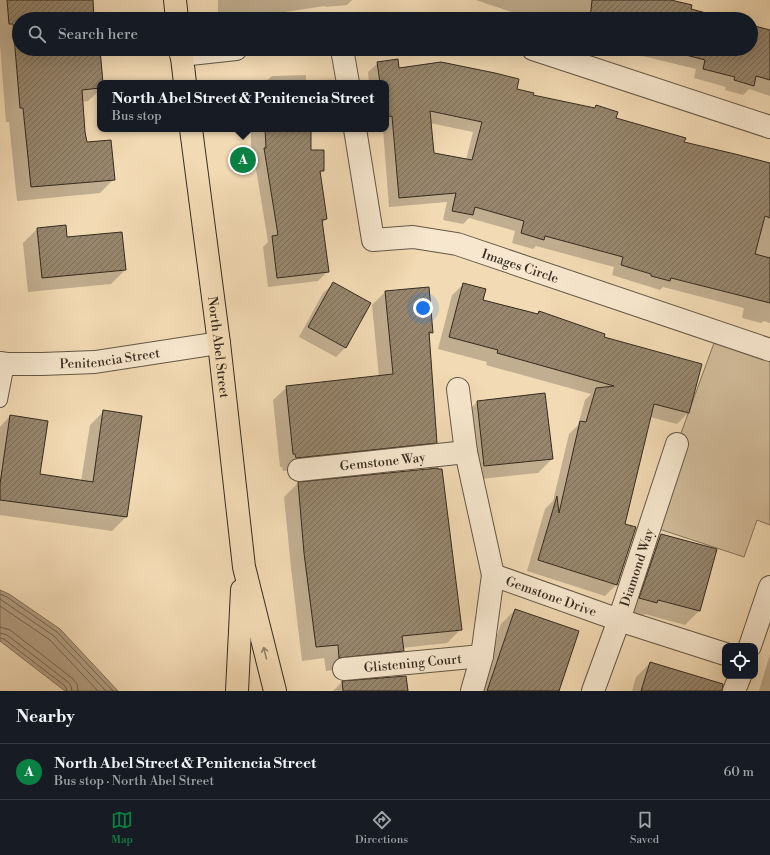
<!DOCTYPE html>
<meta charset="utf-8">
<style>
:root{--surface:#171b24;--page:#20242c;--text:#f1f3f6;--muted:#9ea1a6;--line:#363941;--accent:#0b8043}
body{margin:0;font-family:"Libre Bodoni",serif;background:var(--page);color:var(--text)}
.controls{position:absolute;right:12px;bottom:12px;display:grid;overflow:hidden;border-radius:8px;box-shadow:0 4px 16px #0002}
.controls button{width:36px;height:36px;display:grid;place-items:center;padding:0;border:0;border-bottom:1px solid var(--line);background:var(--surface);color:var(--text);font:20px sans-serif}
.you{position:absolute;left:423px;top:308px;width:14px;height:14px;margin:-10px;border:3px solid #fff;border-radius:50%;background:#1a73e8;box-shadow:0 0 0 6px #1a73e833}
.badge{display:grid;place-items:center;width:26px;height:26px;border-radius:50%;background:var(--accent);color:#fff;font-size:13px;font-weight:700}
.pin{position:absolute;translate:-50% -50%;border:2px solid #fff;box-shadow:0 1px 4px #0006}
.popup{position:absolute;left:97px;top:80px;width:292px;height:52px;box-sizing:border-box;display:grid;place-content:center;border-radius:8px;background:var(--surface);filter:drop-shadow(0 1px 3px #0005);font-size:13px;white-space:nowrap;color:var(--muted)}
.popup b{font-size:15px;color:var(--text)}
.popup::after{content:'';position:absolute;left:50%;top:100%;margin-left:-8px;border:8px solid transparent;border-top-color:var(--surface)}
.list{margin:0;padding:0;list-style:none}
h2{display:flex;justify-content:space-between;align-items:center;height:52px;margin:0;padding:0 16px;font-size:17px}
h2 small{font-size:13px;font-weight:400;color:var(--muted)}
.list li{display:grid;grid-template-columns:26px 1fr auto;gap:12px;align-items:center;box-sizing:border-box;height:56px;padding:0 16px;border-top:1px solid var(--line)}
.list b{display:block;font-size:15px;white-space:nowrap}
.list p{margin:0;font-size:13px;white-space:nowrap;color:var(--muted)}
.list em{font-size:13px;font-style:normal;color:var(--muted)}
.icon{flex:none;width:22px;height:22px;fill:none;stroke:currentColor;stroke-width:2;stroke-linecap:round;stroke-linejoin:round}
.map{position:relative;flex:none;width:770px;height:691px;overflow:hidden}
.search{position:absolute;background:var(--surface);box-shadow:0 4px 16px #0002;left:12px;right:12px;top:12px;height:44px;display:flex;align-items:center;gap:10px;box-sizing:border-box;padding:0 14px;border-radius:22px;color:var(--muted);font-size:15px}
.sheet{height:108px;background:var(--surface)}
nav{display:flex;justify-content:space-around;align-items:center;box-sizing:border-box;height:56px;border-top:1px solid var(--line);background:var(--surface);font-size:11px;color:var(--muted)}
nav a{display:grid;justify-items:center;gap:2px}
nav .on{color:var(--accent)}
.map>svg:first-child{display:block}
.park{fill:#d2bc9b;stroke:#84745e}
.water{fill:#b29e82;stroke:#80705b}
.shadow{fill:#0003;fill-rule:evenodd}
.lines{fill:none;stroke-linecap:round;stroke-linejoin:round}
.shore{stroke:#746451;stroke-width:1}
.building{fill:url(#building-hatch);stroke:#352b20;fill-rule:evenodd}
.service-casing{stroke:#645745;stroke-width:16}
.minor-casing{stroke:#645745;stroke-width:24}
.primary-casing{stroke:#352b20;stroke-width:24}
.service{stroke:#f7e7ce;stroke-width:14}
.minor{stroke:#f7e7ce;stroke-width:22}
.primary{stroke:#f2dab4;stroke-width:22}
.oneway{stroke:#94826a}
.labels{text-anchor:middle;stroke-width:3.5;stroke-linejoin:round;paint-order:stroke}
.street-label{font-size:13px;fill:#352b20;stroke:#f7e7ce}
</style>
<div class="map">
<svg width="770" height="691" viewBox="0 0 770 691">
<defs>
<pattern id="building-hatch" width="6" height="6" patternUnits="userSpaceOnUse"><rect width="6" height="6" fill="#97866d"/><path d="M-1 1l2-2M0 6l6-6M5 7l2-2" fill="none" stroke="#7c6e59"/></pattern>
</defs>
<rect width="100%" height="100%" fill="#f2dab4"/>
<filter id="stains"><feTurbulence type="fractalNoise" baseFrequency=".005" numOctaves="4"/><feColorMatrix values="0 0 0 0 .2 0 0 0 0 .09 0 0 0 0 .02 0 0 0 .5 -.17"/></filter>
<radialGradient id="worn" r=".72"><stop offset=".6" stop-color="#630" stop-opacity="0"/><stop offset="1" stop-color="#630" stop-opacity=".3"/></radialGradient>
<path class="park" d="M718 332 770 350V525L757 520 744 557 650 526 677 444Z"/>
<path class="water" d="M0 590 9 594 60 629 118 691H65L0 641Z"/>
<path class="shadow" d="M0 0H92L93 19H19V49H94L102 83H100V90L88 101 82 102 86 143 114 179 100 193 17 201 9 122H6L0 45Z
M218 0H352L347 5 325 7V6L250 17 218 18Z
M476 0H667L690 10 725 19H528L529 18Z
M751 30 770 35V96L749 89 743 95 725 90 726 87 694 78 696 69 618 50 615 53 602 49H751Z
M378 63 399 69 515 89 532 96 593 109 596 106 615 118 683 143 770 165V323L764 321 761 323 742 318 744 308 663 287 660 290 612 275 614 267 536 246 533 249 512 243 515 231 469 218 463 224 443 220 447 202 389 207 383 129H386V83H369L368 72ZM430 123 473 132 466 160 433 154Z
M306 75V83H264L272 76Z
M251 129H310V151L323 170 319 174 326 219 322 224 328 271 318 281 268 287 263 247 268 242 256 169H251Z
M37 229 66 238 125 270 111 284 28 292 23 243Z
M333 284 370 304 345 348 336 357 299 337 323 293Z
M464 284 481 300 537 315 539 313 602 338 688 413 677 424 650 417 624 525 616 585 605 596 527 571 545 509 553 501 569 434 578 425 585 400 591 394 486 365 487 362 438 349 452 295Z
M428 288 432 333 428 336 436 442 422 455 283 471 282 467H280L273 400 287 387 379 377 372 305 385 292Z
M544 394 552 459 538 473 470 480 463 416 477 402Z
M104 411 141 417 126 517 112 531 0 515V427L10 416 39 475 81 481 90 425Z
M298 483 461 629 447 643 402 648 403 650 389 664 326 671 324 658 302 661 291 568 284 497Z
M661 535 699 611 685 625 645 614 642 616 626 612 647 549Z
M515 610 558 691H478L501 624Z
M770 654V691H759Z
M650 663 710 691H632L636 677Z
M342 682 407 691H333Z"/>
<g class="lines">
<path class="shore" d="M0 594 7 597 57 632 113 691
M0 599 54 636 106 691
M0 606 50 640 98 691
M0 627 10 630 72 678 77 684 78 691
M0 633 7 635 68 682 71 686 72 691
M0 638 4 639 65 686 67 691"/>
</g>
<path class="building" d="M7 0H93L94 19H19V49H100L103 83H100V88L82 90 85 132 87 142 111 140 115 180 31 187 23 108H20L13 24H9Z
M592 0H671L692 5 691 9 729 19H590Z
M751 25 770 30V80L756 76 754 86 734 80 735 77 703 69 705 60 663 49H751Z
M398 59 399 68 441 62 495 73 519 79 517 89 534 93 533 95 595 108 596 105 618 112 616 118 686 138 684 142 735 154 770 163V218L765 216 755 254 770 258V303L671 278 670 281 651 276V274L621 265 623 257 545 236 544 240 521 233 524 221 475 207 473 215 452 211 456 193 399 198 392 116 386 117V83H380L377 62ZM430 111 482 122 472 160 434 153Z
M265 129H311V150H324V171H320L327 219 322 220 329 272 277 278 272 236 278 235 264 148H266Z
M66 225 67 237 122 232 126 270 42 278 37 228Z
M333 282 371 303 346 348 308 327Z
M463 283 486 289 483 300 538 314 539 311 605 334 604 337 702 364 689 413 654 404 625 524 636 527 617 585 538 560 557 496 559 513 580 421 586 422 596 388 614 386 497 353 498 350 449 337Z
M429 287 433 333 429 332 437 443 296 458 295 454H293L286 386 393 374 385 291Z
M545 393 553 459 484 466 477 401Z
M103 410 142 416 127 517 0 500V484L10 415 48 421 40 474 93 482Z
M438 468V469H442L462 630 402 636 404 651 339 658 338 645 316 647 304 553 298 482Z
M661 534 717 549 700 611 658 600 657 603 639 598Z
M515 609 579 631 559 691H487Z
M650 662 723 684 722 691H641Z
M406 676 408 691H343L342 681Z"/>
<g class="lines">
<defs>
<path id="service" d="M0 400 7 364"/>
<g id="minor">
<path d="M342 49 348 83"/>
<path d="M533 49 770 127"/>
<path d="M181 55 236 49"/>
<path id="s1" d="M355 129 373 240 413 237 457 244 770 350"/>
<path id="s2" d="M0 363 7 364H42L95 362 219 343"/>
<path d="M458 389 466 452 493 575 482 656 472 691"/>
<path id="s3" d="M299 470 466 452"/>
<path id="s4" d="M493 575 619 620 725 654"/>
<path d="M750 646 770 587"/>
<path id="s5" d="M344 669 482 656"/>
<path id="s6" d="M593 691 619 620 677 444"/>
<path d="M734 691 740 676"/>
</g>
<g id="primary">
<path d="M175 0 177 19"/>
<path d="M181 49 185 83"/>
<path id="s7" d="M191 129 219 343 244 567 275 691"/>
<path d="M237 691 242 590"/>
</g>
</defs>
<use href="#service" class="service-casing"/>
<use href="#minor" class="minor-casing"/>
<use href="#primary" class="primary-casing"/>
<use href="#service" class="service"/>
<use href="#minor" class="minor"/>
<use href="#primary" class="primary"/>
</g>
<defs><path id="oneway-shaft" d="M-6 0H5M1.5-3L5.5 0L1.5 3" fill="none" stroke-width="1.6" stroke-linecap="round" stroke-linejoin="round"/></defs>
<use class="oneway" href="#oneway-shaft" transform="translate(265 653) rotate(-104)"/>
<g class="labels">
<g class="street-label">
<text dy="5" stroke="none"><textPath href="#s1" startOffset="264">Images Circle</textPath></text>
<text dy="5" stroke="none"><textPath href="#s7" startOffset="220">North Abel Street</textPath></text>
<text dy="5" stroke="none"><textPath href="#s2" startOffset="110">Penitencia Street</textPath></text>
<text dy="5" stroke="none"><textPath href="#s3" startOffset="84">Gemstone Way</textPath></text>
<text dy="5" stroke="none"><textPath href="#s6" startOffset="131">Diamond Way</textPath></text>
<text dy="5" stroke="none"><textPath href="#s4" startOffset="62">Gemstone Drive</textPath></text>
<text dy="5" stroke="none"><textPath href="#s5" startOffset="69">Glistening Court</textPath></text>
</g>
</g>
<rect width="100%" height="100%" filter="url(#stains)"/>
<rect width="100%" height="100%" fill="url(#worn)"/>
</svg>
<div class="controls">
<button><svg class="icon" aria-label="locate" viewBox="0 0 24 24"><circle cx="12" cy="12" r="6"/><path d="M12 2v4M12 18v4M2 12h4M18 12h4"/></svg></button>
</div>
<div class="you"></div>
<div class="pin badge" style="left:243px;top:160px">A</div>
<div class="popup"><b>North Abel Street &amp; Penitencia Street</b>Bus stop</div>
<div class="search"><svg class="icon" aria-label="search" viewBox="0 0 24 24"><circle cx="10" cy="10" r="6"/><path d="M15 15l6 6"/></svg>Search here</div>
</div>
<section class="sheet">
<h2>Nearby<small></small></h2>
<ul class="list">
<li><span class="badge">A</span><div><b>North Abel Street &amp; Penitencia Street</b><p>Bus stop · North Abel Street</p></div><em>60 m</em></li>
</ul>
</section>
<nav>
<a class="on"><svg class="icon" aria-label="map" viewBox="0 0 24 24"><path d="M3 6l6-2 6 2 6-2v14l-6 2-6-2-6 2zM9 4v14M15 6v14"/></svg>Map</a>
<a><svg class="icon" aria-label="directions" viewBox="0 0 24 24"><path d="M12 3l9 9-9 9-9-9zM9 14v-3h6M13 9l2 2-2 2"/></svg>Directions</a>
<a><svg class="icon" aria-label="saved" viewBox="0 0 24 24"><path d="M7 4h10v16l-5-4-5 4z"/></svg>Saved</a>
</nav>
